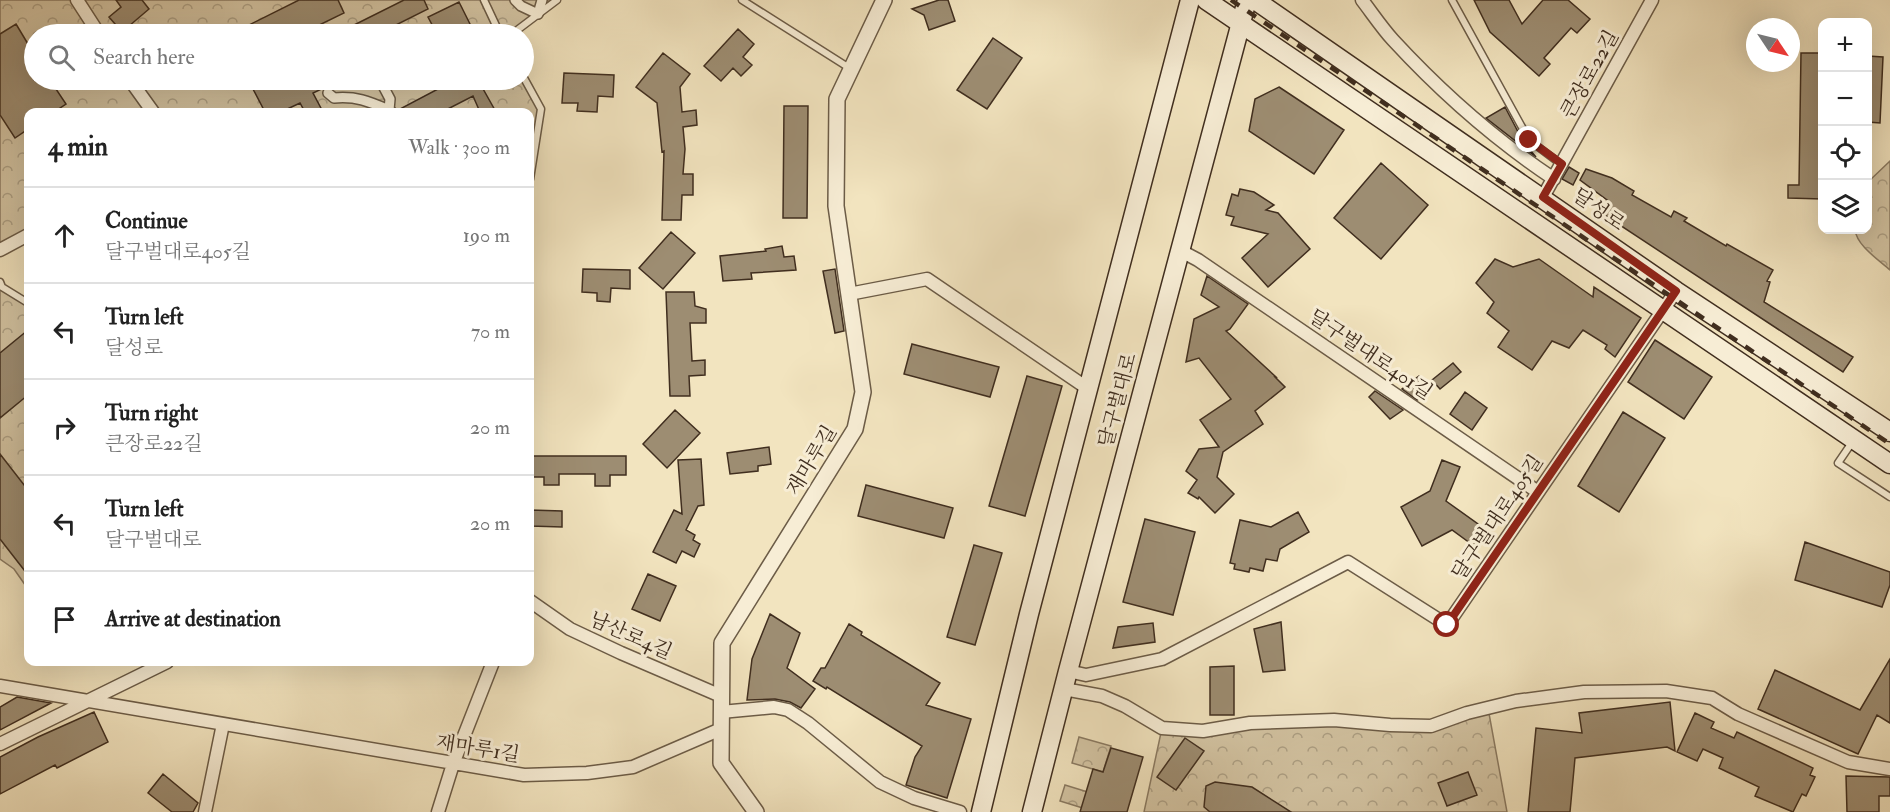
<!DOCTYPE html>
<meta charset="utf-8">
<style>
:root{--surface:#fff;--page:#f6f6f6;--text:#222;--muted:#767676;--line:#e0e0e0}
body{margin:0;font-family:"IM FELL Double Pica","Noto Serif KR",serif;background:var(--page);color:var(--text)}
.controls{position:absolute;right:18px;top:18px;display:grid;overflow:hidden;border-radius:12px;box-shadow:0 6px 24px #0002}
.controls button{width:54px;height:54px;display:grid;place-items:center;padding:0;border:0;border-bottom:2px solid var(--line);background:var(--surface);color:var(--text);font:30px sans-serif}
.compass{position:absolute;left:1746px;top:18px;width:54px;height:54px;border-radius:50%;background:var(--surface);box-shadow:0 6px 24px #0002;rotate:125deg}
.stop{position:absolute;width:18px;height:18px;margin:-14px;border:4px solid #8f2418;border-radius:50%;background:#fff}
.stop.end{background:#8f2418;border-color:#fff;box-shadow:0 2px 6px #0008}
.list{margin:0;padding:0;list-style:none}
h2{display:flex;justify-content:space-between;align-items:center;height:78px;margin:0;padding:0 24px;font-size:26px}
h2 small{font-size:20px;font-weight:400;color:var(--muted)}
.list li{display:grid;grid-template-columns:39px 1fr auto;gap:18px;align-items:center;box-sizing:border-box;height:96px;padding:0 24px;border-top:2px solid var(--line)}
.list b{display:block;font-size:22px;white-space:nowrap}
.list p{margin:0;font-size:20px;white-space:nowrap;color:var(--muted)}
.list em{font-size:20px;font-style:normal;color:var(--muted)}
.icon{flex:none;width:33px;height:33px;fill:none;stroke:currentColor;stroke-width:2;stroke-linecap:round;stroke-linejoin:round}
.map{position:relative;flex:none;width:1890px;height:812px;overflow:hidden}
.search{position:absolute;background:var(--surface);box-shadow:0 6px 24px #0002;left:24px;top:24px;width:510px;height:66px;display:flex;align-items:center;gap:15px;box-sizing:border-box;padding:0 21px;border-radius:33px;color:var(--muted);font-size:22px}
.panel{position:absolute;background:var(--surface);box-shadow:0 6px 24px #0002;left:24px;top:108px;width:510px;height:558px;border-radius:12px}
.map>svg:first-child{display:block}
.forest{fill:url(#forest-crowns);stroke:#8a7a62;stroke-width:1.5}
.building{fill:#9d8d72;stroke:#402e1f;stroke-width:1.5}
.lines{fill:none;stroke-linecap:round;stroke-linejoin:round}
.service-casing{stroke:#6c5c47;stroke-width:9}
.pedestrian-casing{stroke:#6c5c47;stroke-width:12}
.minor-casing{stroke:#6c5c47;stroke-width:15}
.tertiary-casing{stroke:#6c5c47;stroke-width:18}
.secondary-casing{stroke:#402e1f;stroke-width:21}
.service{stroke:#f7edd5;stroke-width:6}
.pedestrian{stroke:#f7edd5;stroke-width:9}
.minor{stroke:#f7edd5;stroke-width:12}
.tertiary{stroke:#f7edd5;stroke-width:15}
.secondary{stroke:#f7edd5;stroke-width:18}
.rail{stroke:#402e1f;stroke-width:4.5;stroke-dasharray:10 10;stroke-linecap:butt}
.route{stroke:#8f2418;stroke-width:8}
.labels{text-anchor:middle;stroke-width:6;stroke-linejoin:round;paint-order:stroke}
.street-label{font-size:20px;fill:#402e1f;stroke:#f7edd5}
</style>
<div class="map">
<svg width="1890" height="812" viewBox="0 0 1890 812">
<defs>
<pattern id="forest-crowns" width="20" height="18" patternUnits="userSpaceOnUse" patternTransform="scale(1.5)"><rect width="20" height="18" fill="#d4c5a4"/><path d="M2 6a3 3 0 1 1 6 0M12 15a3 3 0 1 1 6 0" fill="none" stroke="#ada085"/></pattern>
</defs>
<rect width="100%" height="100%" fill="#f2e4bf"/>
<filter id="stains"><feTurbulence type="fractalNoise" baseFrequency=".00333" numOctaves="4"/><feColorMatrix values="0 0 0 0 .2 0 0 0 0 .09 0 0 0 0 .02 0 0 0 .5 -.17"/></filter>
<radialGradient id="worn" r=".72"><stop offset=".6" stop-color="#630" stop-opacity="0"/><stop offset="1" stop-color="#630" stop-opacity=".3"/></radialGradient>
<path class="forest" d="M0 0H557L512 34H34V80H524V72L541 109 530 179V112H28V235L0 250Z
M1890 161V270C1879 260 1857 246 1855 230H1868V182Z
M0 282 28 303V589L14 569 0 559Z
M1488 708 1507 812H1144L1162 728 1250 723 1431 726Z
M1079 737 1111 746 1103 772 1072 763Z
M1065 785 1091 793 1086 809 1060 801Z"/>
<path class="building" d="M116 0H142L149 9 122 32 109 17 121 7Z
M299 0H338L344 13 301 34H231Z
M404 0H424L428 9 378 34H336Z
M939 0H948L955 21 929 30 924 15 912 9Z
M1474 0H1509L1522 24 1543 0H1568L1590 19 1577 33 1571 28 1544 58 1550 64 1539 76 1490 32Z
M459 2 475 34H437L428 17Z
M16 24 34 54V80H50L66 104 54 112H28V129L15 138 0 115V34Z
M738 29 754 44 743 57 752 65 741 76 733 68 721 81 704 66Z
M993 38 1022 58 987 109 957 90Z
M663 53 690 74 680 87 682 112 696 110 697 125 683 127 685 149 683 174H693V195H682L681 220H662L664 151 662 152 657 103 636 87Z
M1801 53H1822V199L1788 198V185H1799Z
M1868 56 1883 57 1880 123 1868 122Z
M564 73 614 75 613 97 598 96 597 112 577 111 578 103H562Z
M272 80H340L313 93 323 112H305L300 103 281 112H265L253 89Z
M455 80H478L496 112H480L473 96 442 112H399L398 110Z
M1279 87 1344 130 1314 174 1249 131 1255 99Z
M784 106H808L807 218H783Z
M1505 107 1524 143 1536 157 1486 118Z
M1381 163 1428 205 1381 259 1334 218Z
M1569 167 1579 173 1573 185 1562 179Z
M1586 169 1612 178 1634 191 1632 195 1671 217 1674 211 1687 218 1684 221 1726 246 1727 244 1773 270 1767 281 1770 282 1764 302 1853 357 1843 372 1600 212 1607 200 1580 180Z
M1240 189 1254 192 1274 205 1266 210 1278 213 1310 249 1268 287 1242 258 1268 234 1231 225 1234 217 1226 215 1232 194 1238 196Z
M671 232 695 253 663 289 639 268Z
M782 246 784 257 794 256 796 270 751 273 752 279 723 281 720 256 766 251 765 249Z
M1495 259 1513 267 1539 259 1593 297 1594 287 1641 318 1615 357 1605 349 1607 345 1583 330 1569 348 1552 341 1532 370 1498 347 1509 331 1487 313 1494 302 1476 283Z
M583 269 630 270V289L611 288 610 302 597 301V293L582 292Z
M835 269 844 331 835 333 823 271Z
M1207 276 1248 304 1230 329 1226 331 1276 377H1275L1285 387 1255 411 1263 424 1223 452 1217 477 1234 494 1215 513 1199 497 1198 499 1188 493 1197 480 1186 471 1199 449 1219 447 1200 420 1231 399 1199 358 1186 362 1194 319 1219 307 1201 295Z
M666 292H694L695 306 706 309V323H690L692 361 705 360V375L689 376 690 396H670Z
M28 330V395L0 418V353Z
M1655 340 1712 377 1684 419 1628 382Z
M912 344 999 367 990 397 904 374Z
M1453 363 1461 372 1440 389 1432 380Z
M1027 376 1062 386 1025 516 989 506Z
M1419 376 1431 388 1423 397 1417 400 1402 389Z
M1375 391 1403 410 1390 419 1369 397Z
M1465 392 1487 408 1472 430 1450 414Z
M675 410 700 433 667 468 643 444Z
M1623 412 1665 438 1619 512 1578 486Z
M769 447 771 464 758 466V471L730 474 727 453Z
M0 454 28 490V575L0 539Z
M530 456H626V475H610V486H595V474H559V485H544V477H530Z
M701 459 704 505 698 506 686 530 695 535 693 540 700 544 694 557 682 551 676 563 653 552 674 510 682 514 678 460Z
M1442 460 1460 467 1446 501 1485 529 1474 546 1452 530 1422 546 1401 507 1430 491Z
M866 485 953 508 944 538 858 516Z
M530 510 562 511V527L530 526Z
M1298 512 1309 532 1280 549 1277 561 1266 559 1263 571 1250 568 1249 572 1234 569 1235 564 1230 563 1240 520 1271 527Z
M1145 519 1195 532 1173 615 1123 602Z
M1805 542 1890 572V585L1882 607 1795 580Z
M974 545 1002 553 975 645 947 637Z
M648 574 676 586 660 621 632 609Z
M770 614 800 633 787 668 815 689 801 708 790 702 775 699 747 700 752 659Z
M1281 622 1285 670 1263 672 1254 629Z
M1153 623 1155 642 1113 648 1118 627Z
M849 624 862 632 861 635 940 683 926 705 971 719 947 798 906 785 915 757 922 746 827 687 826 689 813 681 821 668H825Z
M1890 659V723L1877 715 1858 754 1758 709 1775 670 1860 710Z
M1234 666V715H1210V667Z
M17 697 51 703 0 730V707Z
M1670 702 1675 751 1667 747 1575 758 1570 812H1528L1536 728 1582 733 1579 713Z
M94 712 108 742 57 768 55 765 0 794V757L38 737Z
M1695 713 1714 722 1711 728 1734 738 1737 732 1813 768 1810 775 1815 777 1806 796 1802 794 1793 812 1755 796 1759 787 1719 768 1723 758 1703 749 1697 761 1677 752Z
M1185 738 1204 751 1176 790 1157 777Z
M1111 748 1143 757 1127 812H1080L1093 769 1103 772Z
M1468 772 1477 795 1447 806 1438 783Z
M163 774 198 803 193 812H172L148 793Z
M1846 776 1890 777V796H1879V812H1847Z
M1215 782 1252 787 1291 812H1210L1204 807 1206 786Z"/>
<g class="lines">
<defs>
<path id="service" d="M484 0 500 34
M742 0 851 69
M1452 0 1529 140 1561 164
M512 34 557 0
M524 78 541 109 530 179
M0 282 2 287 28 303
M1853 441 1838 463 1890 497"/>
<path id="pedestrian" d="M515 0 521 6 538 14 542 0
M382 80 381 82 390 99 389 110 392 112
M328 93 334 98C356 96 368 101 389 110L386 112"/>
<path id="minor" d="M77 0 99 34
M1362 0C1372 13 1382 28 1393 40 1440 91 1497 141 1554 179
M130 80 153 112
M1543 197 1652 0
M0 250 28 235
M1181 251 1198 260 1538 492
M849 294 927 279 1087 388
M530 601 570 629 621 653 721 696
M1068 671 1086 675 1162 659 1348 562 1447 625 1676 291
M0 686 524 775 587 773 633 767 721 729
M1064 689 1102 696 1125 706 1162 728 1203 731 1250 723 1334 720 1390 725 1431 726 1467 713 1516 701 1584 692 1666 691 1712 698 1738 714 1848 762 1890 769
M721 712 774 707 788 710 808 723 880 782 914 798 960 812
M0 744 167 662
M205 812 223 724
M438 812 453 764 493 662"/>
<path id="tertiary" d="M756 812 721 763 722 643 855 429 863 392 836 206 837 99 884 0"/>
<path id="secondary" d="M1206 0 1890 464
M1255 0 1676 291 1890 432
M981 812 1029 614 1190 0
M1032 812 1068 671 1247 0"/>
</defs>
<use href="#service" class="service-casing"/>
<use href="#pedestrian" class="pedestrian-casing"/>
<use href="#minor" class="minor-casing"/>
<use href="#tertiary" class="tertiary-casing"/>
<use href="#secondary" class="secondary-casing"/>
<use href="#service" class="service"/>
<use href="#pedestrian" class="pedestrian"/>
<use href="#minor" class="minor"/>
<use href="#tertiary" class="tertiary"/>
<use href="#secondary" class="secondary"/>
<path class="rail" d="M1231 0 1890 444"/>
</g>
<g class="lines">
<path class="route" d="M1447 625 1676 291 1543 197 1562 164 1529 140"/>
</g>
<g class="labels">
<g class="street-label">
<text transform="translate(1589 74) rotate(-61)" y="7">큰장로22길</text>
<text transform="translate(1599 209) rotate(35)" y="7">달성로</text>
<text transform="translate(1371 354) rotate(34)" y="7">달구벌대로401길</text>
<text transform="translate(1117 400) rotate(-75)" y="7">달구벌대로</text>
<text transform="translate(811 460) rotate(-59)" y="7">재마루길</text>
<text transform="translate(1497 517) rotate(-56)" y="7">달구벌대로405길</text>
<text transform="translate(631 635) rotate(24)" y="7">남산로4길</text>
<text transform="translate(478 748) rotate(9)" y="7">재마루1길</text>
</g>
</g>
<rect width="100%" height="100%" filter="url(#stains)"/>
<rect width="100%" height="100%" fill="url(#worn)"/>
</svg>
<div class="controls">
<button>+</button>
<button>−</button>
<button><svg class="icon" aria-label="locate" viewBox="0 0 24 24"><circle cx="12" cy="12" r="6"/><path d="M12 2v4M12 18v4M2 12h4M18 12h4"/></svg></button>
<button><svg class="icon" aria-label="layers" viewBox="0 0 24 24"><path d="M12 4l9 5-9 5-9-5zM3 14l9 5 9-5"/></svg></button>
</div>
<svg class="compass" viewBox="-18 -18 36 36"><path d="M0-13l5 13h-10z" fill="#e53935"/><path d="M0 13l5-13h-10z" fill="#767676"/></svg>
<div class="stop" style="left:1447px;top:625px"></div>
<div class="stop end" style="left:1529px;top:140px"></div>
<div class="search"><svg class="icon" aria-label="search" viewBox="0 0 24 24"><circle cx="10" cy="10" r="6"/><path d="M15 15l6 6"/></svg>Search here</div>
<section class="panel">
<h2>4 min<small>Walk · 300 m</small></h2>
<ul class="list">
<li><svg class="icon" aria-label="ahead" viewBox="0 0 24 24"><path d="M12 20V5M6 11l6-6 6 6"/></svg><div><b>Continue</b><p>달구벌대로405길</p></div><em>190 m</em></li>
<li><svg class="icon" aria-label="left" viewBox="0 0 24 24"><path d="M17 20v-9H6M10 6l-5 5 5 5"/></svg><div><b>Turn left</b><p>달성로</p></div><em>70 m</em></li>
<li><svg class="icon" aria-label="right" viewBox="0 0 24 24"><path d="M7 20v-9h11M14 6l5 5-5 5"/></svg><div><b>Turn right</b><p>큰장로22길</p></div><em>20 m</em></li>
<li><svg class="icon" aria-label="left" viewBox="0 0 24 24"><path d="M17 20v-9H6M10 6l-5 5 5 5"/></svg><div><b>Turn left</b><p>달구벌대로</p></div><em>20 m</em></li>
<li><svg class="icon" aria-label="arrive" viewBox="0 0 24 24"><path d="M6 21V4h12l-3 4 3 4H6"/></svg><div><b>Arrive at destination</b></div></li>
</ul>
</section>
</div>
